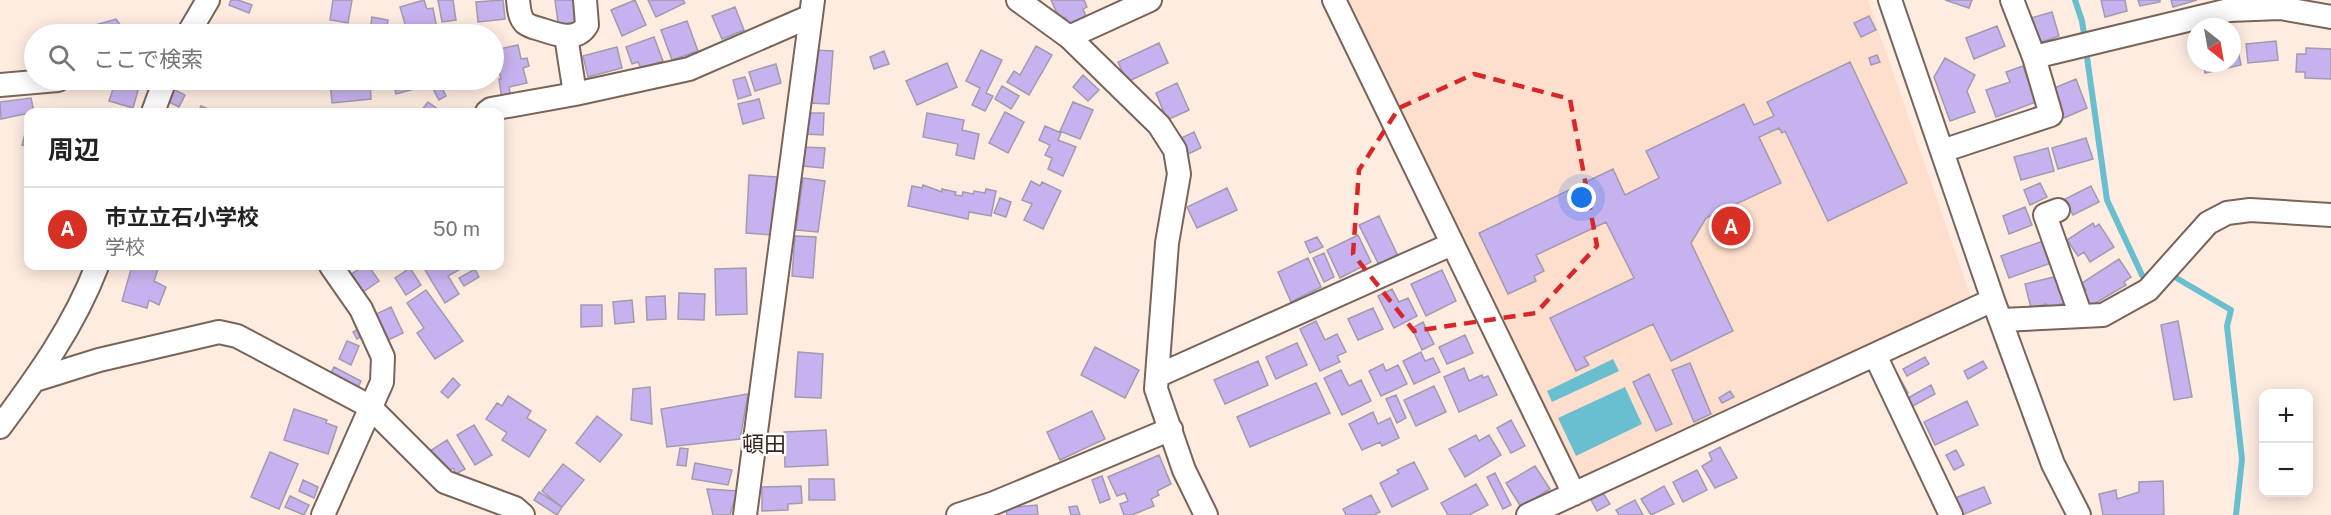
<!DOCTYPE html>
<html lang="ja">
<meta charset="utf-8">
<style>
:root{--surface:#fff;--page:#f2f2f2;--text:#222;--muted:#767676;--line:#e0e0e0;--accent:#d93025}
body{margin:0;font-family:"Public Sans","Noto Sans JP",sans-serif;background:var(--page);color:var(--text)}
.controls{position:absolute;right:18px;bottom:18px;display:grid;overflow:hidden;border-radius:12px;box-shadow:0 3px 15px #0003}
.controls button{width:54px;height:54px;display:grid;place-items:center;padding:0;border:0;border-bottom:2px solid var(--line);background:var(--surface);color:var(--text);font:30px sans-serif}
.compass{position:absolute;left:2187px;top:18px;width:54px;height:54px;border-radius:50%;background:var(--surface);box-shadow:0 3px 15px #0003;rotate:149deg}
.you{position:absolute;left:1582px;top:198px;width:21px;height:21px;margin:-15px;border:4px solid #fff;border-radius:50%;background:#1a73e8;box-shadow:0 0 0 9px #1a73e833}
.badge{display:grid;place-items:center;width:39px;height:39px;border-radius:50%;background:var(--accent);color:#fff;font-size:20px;font-weight:700}
.pin{position:absolute;translate:-50% -50%;border:3px solid #fff;box-shadow:0 2px 6px #0006}
.list{margin:0;padding:0;list-style:none}
h2{display:flex;justify-content:space-between;align-items:center;height:78px;margin:0;padding:0 24px;font-size:26px}
h2 small{font-size:20px;font-weight:400;color:var(--muted)}
.list li{display:grid;grid-template-columns:39px 1fr auto;gap:18px;align-items:center;box-sizing:border-box;height:84px;padding:0 24px;border-top:2px solid var(--line)}
.list b{display:block;font-size:22px;white-space:nowrap}
.list p{margin:0;font-size:20px;white-space:nowrap;color:var(--muted)}
.list em{font-size:20px;font-style:normal;color:var(--muted)}
.icon{flex:none;width:33px;height:33px;fill:none;stroke:currentColor;stroke-width:2;stroke-linecap:round;stroke-linejoin:round}
.map{position:relative;flex:none;width:2331px;height:515px;overflow:hidden}
.search{position:absolute;background:var(--surface);box-shadow:0 3px 15px #0003;left:24px;top:24px;width:480px;height:66px;display:flex;align-items:center;gap:15px;box-sizing:border-box;padding:0 21px;border-radius:33px;color:var(--muted);font-size:22px}
.panel{position:absolute;background:var(--surface);box-shadow:0 3px 15px #0003;left:24px;top:108px;width:480px;height:162px;border-radius:12px}
.map>svg:first-child{display:block}
.built{fill:#fedfcd}
.water{fill:#69bfcf}
.lines{fill:none;stroke-linecap:round;stroke-linejoin:round}
.stream{stroke:#69bfcf;stroke-width:6}
.building{fill:#c6b2ee;stroke:#a19bb0;stroke-width:1.5}
.minor-casing{stroke:#796459;stroke-width:26}
.minor{stroke:#fff;stroke-width:22}
.marked{fill:none;stroke:#d62828;stroke-width:4.5;stroke-dasharray:12 8;stroke-linejoin:round}
.labels{text-anchor:middle;stroke-width:5;stroke-linejoin:round;paint-order:stroke}
.quarter-label{font-size:22px;fill:#38261c;stroke:#fdfdfd}
</style>
<div class="map">
<svg width="2331" height="515" viewBox="0 0 2331 515">
<rect width="100%" height="100%" fill="#ffece1"/>
<path class="built" d="M1339 0H1868L1973 303 1575 490Z"/>
<path class="water" d="M1613 359 1619 371 1552 402 1547 391Z
M1625 387 1642 424 1576 456 1558 418Z"/>
<g class="lines">
<path class="stream" d="M2075 0 2082 21 2085 40
M2086 50 2107 200 2142 275
M2178 279 2231 310 2227 326 2242 459 2236 515"/>
</g>
<path class="building" d="M231 0H238L252 5 249 13 229 5Z
M333 0H352L348 23 330 20Z
M424 0 427 9 433 8 438 34H408L400 7Z
M438 0H453L456 20 442 22Z
M503 0 505 19 478 22 476 2Z
M555 0H577L581 27 559 30Z
M635 0 646 25 622 36 611 10Z
M648 0H683L685 3 656 17Z
M1051 0H1084L1087 7 1083 9 1090 25 1072 33 1065 17 1060 20Z
M1945 0H1972L1969 8Z
M2101 0H2125L2127 11 2105 17Z
M2138 0H2160V2L2140 6Z
M2171 0H2197L2173 7Z
M735 7 744 30 722 39 712 16Z
M2052 12 2059 36 2039 43 2031 18Z
M1869 16 1876 30 1861 37 1854 23Z
M372 17 388 20 386 33 370 30Z
M116 19 121 26 134 25 137 34H90L88 27Z
M687 21 698 51 672 60 661 30Z
M146 25 162 29 161 34H143Z
M1997 26 2005 46 1974 59 1966 38Z
M452 29 464 31 463 34H451Z
M2232 36H2235L2241 65 2205 73 2203 63H2232Z
M654 37 663 61 641 68 638 62 632 64 626 47Z
M2276 41 2278 60 2248 63 2246 44Z
M1159 43 1168 63 1127 82 1118 62Z
M518 45 521 59 527 58 529 66 523 68 527 83 509 87 511 98 502 100 499 79H501L494 50Z
M1036 46 1052 55 1029 95 1007 82 1014 71 1020 75Z
M617 47 622 68 588 77 583 56Z
M2306 48 2331 49V79L2305 78V72H2296L2297 54H2306Z
M813 50 833 51 829 104 809 103Z
M981 50 1002 60 986 93 993 96 985 111 972 105 980 88 966 81Z
M884 51 889 64 874 69 870 57Z
M1877 55 1880 62 1871 65 1869 58Z
M1945 58 1975 75 1967 91 1975 112 1950 121 1934 77Z
M1850 62 1907 183 1828 221 1785 131 1782 133 1779 128 1759 137 1781 183 1706 218 1691 243 1733 331 1671 361 1653 324 1584 357 1589 365 1576 371 1550 318 1634 278 1606 222 1536 255 1544 271 1534 276 1536 281 1508 294 1479 233 1613 169 1625 195 1659 178 1646 151 1744 104 1754 125 1774 116 1767 102Z
M947 63 957 87 917 105 906 81Z
M776 64 781 83 755 91 749 72Z
M2023 66 2036 102 1996 117 1986 90 2010 82 2006 72Z
M1083 75 1099 90 1088 101 1073 87Z
M745 77 751 95 738 99 733 80Z
M2076 79 2087 108 2064 118 2052 89Z
M116 80H141L133 108 109 101Z
M330 80H370L371 99 332 103Z
M392 80H434L435 83 396 94Z
M1177 83 1189 110 1167 120 1156 93Z
M441 86 446 96 439 100 434 91Z
M1002 86 1019 96 1011 109 995 99Z
M173 89 185 95 179 107 167 101Z
M31 98 34 112 1 119 0 102Z
M759 99 764 118 743 124 738 104Z
M428 102 442 112H420Z
M1073 102 1093 110 1080 139 1060 131Z
M201 106 211 110 209 112H198Z
M1005 112 1024 122 1008 153 989 143Z
M808 113H824L823 135 807 134Z
M927 113 964 120 962 130 979 134 974 159 956 155 958 144 923 137Z
M1045 126 1061 133 1058 140 1076 147 1063 176 1048 169 1052 158 1045 155 1050 145 1039 140Z
M26 130H28V147L22 145Z
M1194 132 1201 148 1186 155 1179 139Z
M2086 138 2093 159 2058 169 2052 148Z
M804 147 825 148 823 168 802 166Z
M2048 148 2054 171 2021 180 2014 157Z
M749 175 777 177 773 235 746 233Z
M803 178 825 181 818 232 796 230Z
M1031 181 1040 186 1042 182 1061 191 1043 229 1024 220 1032 204 1022 200Z
M2040 183 2047 197 2030 205 2024 190Z
M923 185 942 192V189L956 192 955 195 962 196 963 192 973 194 974 191 985 193 986 189 996 191 991 216 969 212 968 219 908 206 912 186 922 188Z
M2091 186 2099 202 2073 215 2065 199Z
M1227 188 1237 210 1197 228 1187 207Z
M1000 198 1011 202 1006 217 994 213Z
M2025 207 2032 225 2009 234 2003 216Z
M1379 216 1398 256 1379 265 1359 225Z
M2093 223 2095 227 2099 224 2114 247 2090 262 2084 252 2078 256 2067 240Z
M1358 235 1371 262 1340 278 1327 250Z
M795 236 816 237 813 278 792 276Z
M1317 237 1323 247 1310 253 1305 242Z
M2043 241 2051 263 2009 278 2001 256Z
M1324 253 1334 277 1324 282 1313 258Z
M1308 258 1321 287 1291 302 1278 272Z
M2119 259 2131 277 2124 282 2126 285 2089 307 2081 293 2086 290 2082 283Z
M132 266H159L154 281 166 287 159 305 149 300 147 308 122 301Z
M364 266H369L379 281 357 296 345 278Z
M426 266H466L448 276 459 294 445 303 423 267Z
M410 268 421 285 406 295 395 278Z
M746 268 747 314 716 315 715 269Z
M475 269 479 277 464 286 459 278Z
M1442 270 1456 301 1426 316 1411 284Z
M2058 276 2064 303 2048 308 2046 304 2031 308 2025 284Z
M1392 289 1399 302 1408 298 1417 316 1394 328 1378 296Z
M426 290 463 341 435 359 417 333 424 328 407 303Z
M679 293 705 294 704 320 678 319Z
M665 296 666 319 647 320 646 297Z
M632 300 634 322 615 324 613 302Z
M581 305H602V326L581 327Z
M391 307 403 333 382 343 370 317Z
M1373 308 1383 329 1358 340 1348 319Z
M1316 321 1325 340 1337 334 1346 352 1337 356 1340 362 1320 371 1300 329Z
M2178 321 2192 397 2174 400 2161 325Z
M1423 322 1434 344 1422 350 1412 328Z
M358 329 362 336 357 339 353 332Z
M1465 335 1473 353 1447 364 1439 347Z
M347 341 359 346 351 365 339 359Z
M1297 343 1307 365 1276 379 1266 357Z
M1095 347 1139 370 1125 398 1081 375Z
M798 352 823 354 821 398 795 397Z
M1421 352 1425 361 1433 358 1440 372 1414 384 1403 361Z
M1925 357 1929 364 1907 376 1903 369Z
M1258 361 1268 385 1225 404 1214 380Z
M1983 361 1987 368 1968 379 1964 371Z
M1690 363 1711 414 1694 422 1672 370Z
M1383 364 1386 371 1398 365 1407 384 1381 396 1369 371Z
M334 367 361 381 354 395 327 380Z
M1464 368 1469 381 1482 375 1483 378 1488 376 1497 395 1459 412 1444 377Z
M1341 370 1349 386 1361 380 1371 401 1342 415 1324 378Z
M1897 373 1908 393 1902 396 1892 376Z
M1649 374 1672 424 1656 431 1633 382Z
M453 378 460 385 448 398 441 392Z
M1316 383 1330 413 1250 447 1237 417Z
M1931 385 1935 394 1911 407 1906 399Z
M1434 386 1446 412 1416 426 1404 400Z
M650 387 652 424 631 420 633 389Z
M1730 391 1734 397 1722 403 1719 398Z
M748 394 740 439 667 447 661 409Z
M1396 395 1406 418 1397 423 1386 399Z
M508 396 531 411 527 418 546 430 529 457 502 440 507 433 486 419 497 403 502 406Z
M1967 401 1978 425 1935 445 1924 422Z
M294 409 327 420 326 423 337 427 328 454 284 440Z
M1092 411 1105 439 1060 460 1047 432Z
M1373 412 1378 424 1390 418 1399 438 1382 446 1380 442 1362 450 1349 424Z
M597 416 622 435 600 462 576 443Z
M1511 420 1525 446 1511 453 1497 428Z
M474 425 492 455 475 465 457 435Z
M826 430 828 465 785 467 784 432Z
M1476 435 1479 441 1489 435 1501 455 1465 477 1449 449Z
M447 440 465 469 456 474 453 468 444 474 430 451Z
M1720 447 1737 478 1715 488 1702 466 1712 460 1709 453Z
M680 448 688 449 686 466 677 465Z
M1956 450 1964 465 1954 470 1946 455Z
M270 452 298 464 279 509 251 497Z
M1159 455 1171 484 1157 491 1159 495 1151 499 1154 506 1132 515H1124L1120 504 1128 501 1125 493 1117 496 1108 477Z
M1414 462 1428 489 1392 507 1380 483 1399 473 1397 470Z
M695 463 732 470 728 485 692 479Z
M563 464 584 480 562 507 542 491Z
M1535 466 1550 489 1521 507 1506 483Z
M1697 470 1707 490 1683 502 1673 482Z
M1495 473 1511 505 1503 509 1487 477Z
M1102 476 1110 499 1100 503 1092 480Z
M809 479H834L835 500H809Z
M303 480 318 487 314 498 299 491Z
M2163 481 2164 515H2103L2099 494 2116 490 2117 499 2139 492V482Z
M1476 484 1488 505 1469 515H1448L1441 503Z
M801 486 802 503 788 504V510L762 511V487Z
M1664 486 1674 504 1651 515 1641 499Z
M1984 487 1991 503 1962 515 1955 498Z
M707 489 737 491 730 515H713Z
M539 492 562 507 557 515 534 500Z
M1603 493 1610 504 1597 511 1591 500Z
M1371 495 1380 512 1374 515H1346L1343 509Z
M290 496 309 505 304 515 285 507Z
M1635 500 1643 515H1619L1616 510Z
M1037 505 1038 515H1007L1006 508Z
M1077 506 1080 515H1071L1069 507Z"/>
<g class="lines">
<defs>
<path id="minor" d="M518 0C519 8 519 17 525 23 530 27 537 28 543 30 558 35 577 42 587 25L585 0
M1018 0 1069 37 1159 125 1175 150 1179 174 1167 243 1156 389 1184 470 1206 515
M1334 0 1574 494
M1890 0 1993 300 2053 464 2079 515
M2012 0 2034 57
M188 34 208 0
M566 36 575 94
M1069 37 1150 0
M0 85 58 80
M153 112 165 80
M487 112 491 109 575 94 689 69 811 16
M1942 151 2051 115 2034 57 2229 10 2280 8 2331 17
M2058 210 2045 215 2081 316
M2002 320 2103 315 2148 290 2208 223 2227 213 2250 210 2331 215
M1875 355 1951 515
M1157 376 1452 244
M35 380 99 360 219 332 237 336 369 406 445 482 515 508 523 515
M0 427C38 376 74 326 97 266
M323 515 382 382 383 357 361 309 331 266
M745 515 813 0
M958 515 994 503 1171 429
M1528 515 1993 300"/>
</defs>
<use href="#minor" class="minor-casing"/>
<use href="#minor" class="minor"/>
</g>
<path class="marked" d="M1474 74 1570 99 1597 246 1536 313 1414 331 1353 254 1359 170 1399 108Z"/>
<g class="labels">
<g class="quarter-label">
<text x="764" y="452">頓田</text>
</g>
</g>
</svg>
<div class="controls">
<button>+</button>
<button>−</button>
</div>
<svg class="compass" viewBox="-18 -18 36 36"><path d="M0-13l5 13h-10z" fill="#e53935"/><path d="M0 13l5-13h-10z" fill="#767676"/></svg>
<div class="you"></div>
<div class="pin badge" style="left:1731px;top:226px">A</div>
<div class="search"><svg class="icon" aria-label="search" viewBox="0 0 24 24"><circle cx="10" cy="10" r="6"/><path d="M15 15l6 6"/></svg>ここで検索</div>
<section class="panel">
<h2>周辺<small></small></h2>
<ul class="list">
<li><span class="badge">A</span><div><b>市立立石小学校</b><p>学校</p></div><em>50 m</em></li>
</ul>
</section>
</div>
